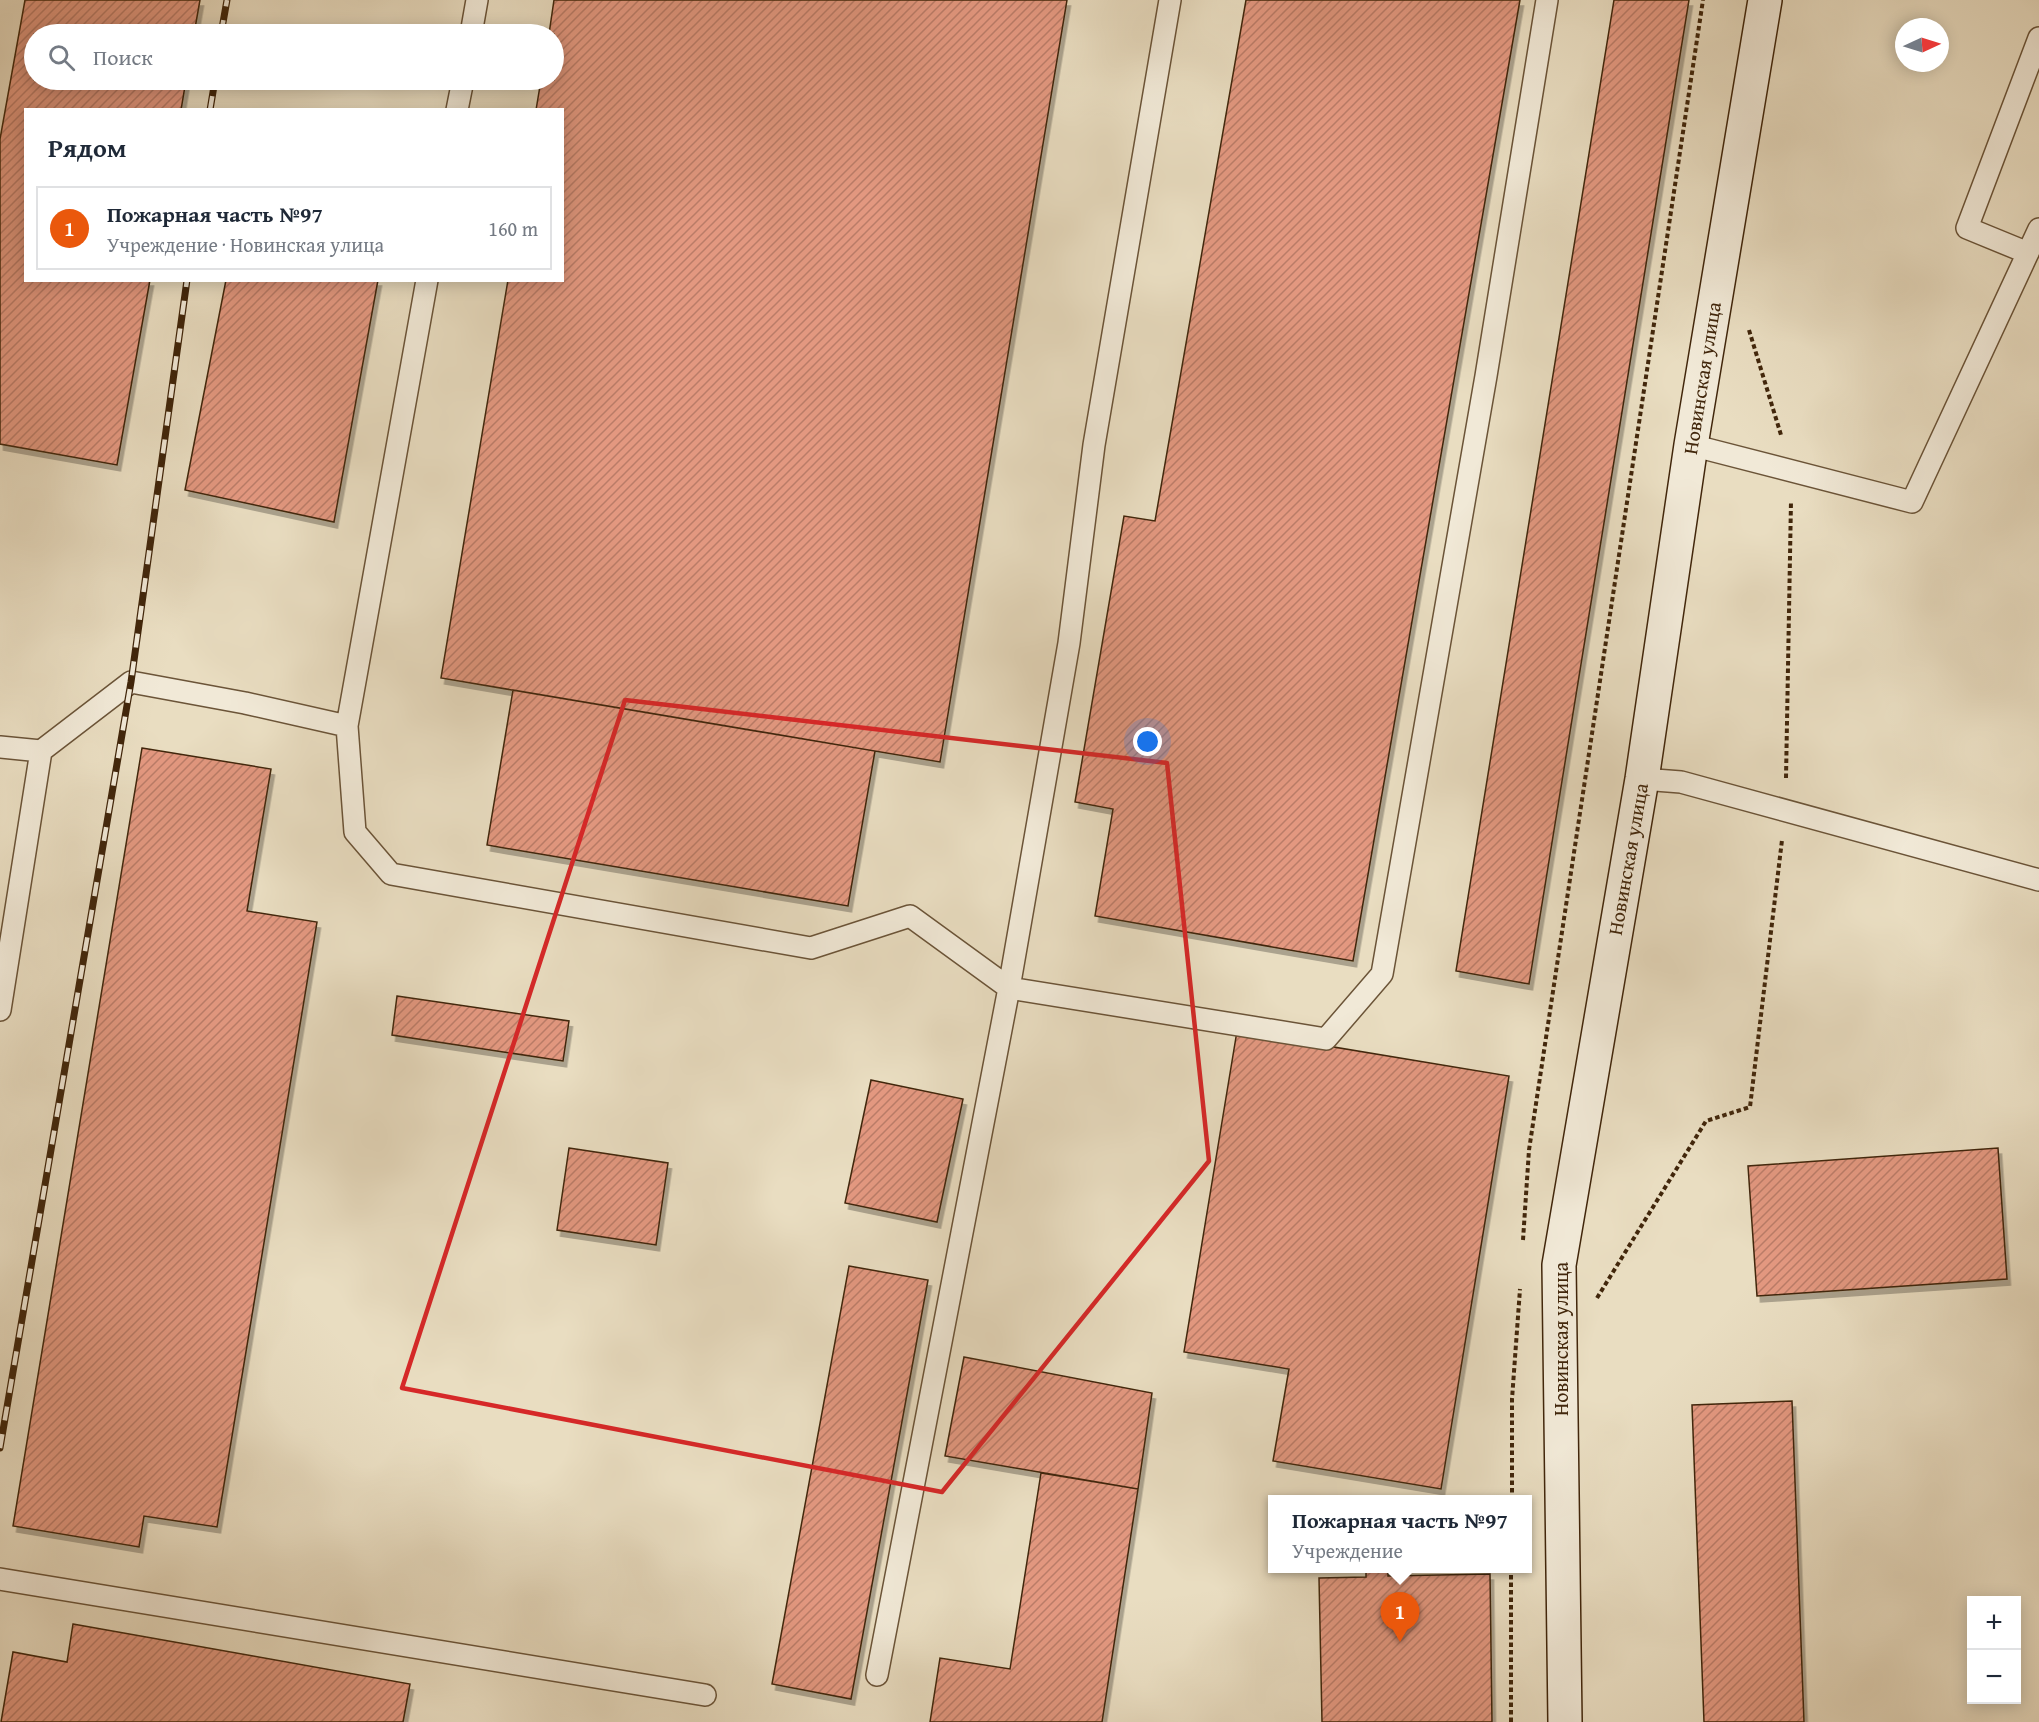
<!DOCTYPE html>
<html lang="ru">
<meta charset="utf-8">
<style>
:root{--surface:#fff;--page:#f2f2f3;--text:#1f2937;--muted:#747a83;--line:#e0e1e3;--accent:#ea580c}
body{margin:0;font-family:"Gentium Book Plus",serif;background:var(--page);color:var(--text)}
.controls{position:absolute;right:18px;bottom:18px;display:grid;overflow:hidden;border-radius:0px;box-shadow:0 3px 15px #0003}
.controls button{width:54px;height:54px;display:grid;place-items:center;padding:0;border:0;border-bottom:2px solid var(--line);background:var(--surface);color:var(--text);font:30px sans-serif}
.compass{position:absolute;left:1895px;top:18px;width:54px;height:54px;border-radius:50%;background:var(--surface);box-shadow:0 3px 15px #0003;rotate:86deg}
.you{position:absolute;left:1148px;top:742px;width:21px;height:21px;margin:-15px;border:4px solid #fff;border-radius:50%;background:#1a73e8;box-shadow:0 0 0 9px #1a73e833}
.badge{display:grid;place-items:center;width:39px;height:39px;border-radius:50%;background:var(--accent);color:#fff;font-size:20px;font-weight:700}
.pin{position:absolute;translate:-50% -50px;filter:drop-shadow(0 2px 3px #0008)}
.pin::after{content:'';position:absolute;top:32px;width:21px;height:18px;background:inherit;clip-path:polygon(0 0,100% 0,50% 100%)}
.popup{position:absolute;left:1268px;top:1495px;width:264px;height:78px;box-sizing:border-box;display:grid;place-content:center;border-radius:0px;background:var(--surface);filter:drop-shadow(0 2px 4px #0005);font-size:20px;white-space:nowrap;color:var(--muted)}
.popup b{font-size:22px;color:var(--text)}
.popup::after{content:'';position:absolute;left:50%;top:100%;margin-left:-12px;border:12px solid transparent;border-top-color:var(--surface)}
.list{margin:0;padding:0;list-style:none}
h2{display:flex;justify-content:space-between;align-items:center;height:78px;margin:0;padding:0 24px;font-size:26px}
h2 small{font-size:20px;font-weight:400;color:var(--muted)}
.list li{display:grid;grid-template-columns:39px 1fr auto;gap:18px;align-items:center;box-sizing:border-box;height:84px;margin:0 12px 12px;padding:0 12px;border:2px solid var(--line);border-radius:0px}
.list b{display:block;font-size:22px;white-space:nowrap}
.list p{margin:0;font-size:20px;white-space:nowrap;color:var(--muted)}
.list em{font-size:20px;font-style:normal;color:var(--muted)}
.icon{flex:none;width:33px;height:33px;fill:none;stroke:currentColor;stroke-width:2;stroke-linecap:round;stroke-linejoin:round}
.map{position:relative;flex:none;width:2039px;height:1722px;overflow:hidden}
.search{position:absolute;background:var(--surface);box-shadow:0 3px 15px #0003;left:24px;top:24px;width:540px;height:66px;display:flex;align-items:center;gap:15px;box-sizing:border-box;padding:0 21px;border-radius:33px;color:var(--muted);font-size:22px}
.panel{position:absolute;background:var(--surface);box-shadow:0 3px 15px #0003;left:24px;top:108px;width:540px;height:174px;border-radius:0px}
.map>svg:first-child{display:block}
.building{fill:url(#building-hatch);stroke:#41260b;stroke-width:1.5;filter:url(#shadow)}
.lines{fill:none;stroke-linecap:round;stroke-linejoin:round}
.service-casing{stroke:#6b5438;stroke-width:24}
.secondary-casing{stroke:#41260b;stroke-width:36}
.path{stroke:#41260b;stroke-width:4;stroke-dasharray:4.5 3;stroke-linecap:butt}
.service{stroke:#f1e9d7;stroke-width:21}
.secondary{stroke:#f1e9d7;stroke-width:33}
.rail-casing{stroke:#41260b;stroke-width:7}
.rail{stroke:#f1e9d7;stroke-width:4.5;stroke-dasharray:14;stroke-linecap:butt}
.marked{fill:none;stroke:#d62828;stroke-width:4.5;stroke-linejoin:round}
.labels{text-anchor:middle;stroke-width:4.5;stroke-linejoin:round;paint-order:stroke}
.street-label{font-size:20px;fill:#41260b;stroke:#f1e9d7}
</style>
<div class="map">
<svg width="2039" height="1722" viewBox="0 0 2039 1722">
<defs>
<pattern id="building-hatch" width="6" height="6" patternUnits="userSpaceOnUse" patternTransform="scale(1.5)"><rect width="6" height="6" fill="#e39880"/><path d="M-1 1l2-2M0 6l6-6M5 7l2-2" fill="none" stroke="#ba7c67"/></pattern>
<filter id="shadow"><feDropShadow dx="3.5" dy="6" stdDeviation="0" flood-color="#0004"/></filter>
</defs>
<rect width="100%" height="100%" fill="#e9ddc1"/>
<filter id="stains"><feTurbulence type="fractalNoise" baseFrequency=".00333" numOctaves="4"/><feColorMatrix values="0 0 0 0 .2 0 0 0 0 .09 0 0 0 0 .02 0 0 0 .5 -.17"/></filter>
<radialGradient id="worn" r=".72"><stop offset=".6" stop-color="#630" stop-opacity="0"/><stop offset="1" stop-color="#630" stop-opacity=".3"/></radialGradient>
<path class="building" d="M25 0H200L194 34H34V80H186L181 110H26V280H150L117 465 0 444V139Z
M554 0H1067L940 762 441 678 508 280H562V110H536L541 80H554V34H549Z
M1246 0H1520L1353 961 1095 916 1113 809 1075 802 1124 516 1155 521Z
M1614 0H1689L1529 984 1456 971Z
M226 280H378L334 522 185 490Z
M513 690 875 751 848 906 487 845Z
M142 748 271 769 247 911 317 922 217 1527 144 1516 139 1547 13 1526Z
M397 996 569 1021 563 1061 392 1035Z
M1237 1031 1509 1076 1441 1489 1273 1461 1289 1369 1184 1352Z
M871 1080 963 1099 937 1222 845 1203Z
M569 1148 668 1163 656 1245 557 1230Z
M1998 1148 2007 1279 1757 1296 1748 1166Z
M849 1266 928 1280 851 1699 772 1684Z
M964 1357 1152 1393 1138 1489 945 1456Z
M1792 1401 1804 1722H1704L1692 1405Z
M1041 1473 1138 1489 1102 1722H930L940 1658 1010 1669Z
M1366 1568H1388V1576L1490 1574 1492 1722H1322L1319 1578 1366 1577Z
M73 1624 410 1684 403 1722H1L13 1652 67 1662Z"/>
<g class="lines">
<defs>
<path id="service" d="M471 34 477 0
M457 110 463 80
M2028 253 1967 228 2039 38
M427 280 347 726 355 832 391 874 811 948 910 916 1009 988 1326 1039 1382 974 1486 376 1547 0
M1691 445 1912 502 2039 229
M0 747 41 751
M1642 779 1681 782 2039 880
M0 1010 41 751 131 682 245 703 347 726
M0 1579 705 1695
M877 1675 1009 988 1069 643 1094 445 1170 0"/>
<path id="secondary" d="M1565 1722 1559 1265 1642 779 1691 445 1765 0"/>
</defs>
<use href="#service" class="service-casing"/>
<use href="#secondary" class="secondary-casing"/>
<path class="path" d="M1749 330 1781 435
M1786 778 1791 501
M1523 1240 1529 1150 1703 0
M1597 1298 1706 1121 1750 1107 1782 840
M1512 1500V1399L1520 1289
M1511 1722V1568"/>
<use href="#service" class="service"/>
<use href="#secondary" class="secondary"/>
<defs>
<path id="rail" d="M221 34 227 0
M210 110 215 80
M0 1448 131 682 187 280"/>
</defs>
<use href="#rail" class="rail-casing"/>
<use href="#rail" class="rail"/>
</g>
<path class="marked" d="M625 700 1167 763 1209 1161 942 1492 402 1388Z"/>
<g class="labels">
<g class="street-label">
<text transform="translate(1702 378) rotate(-81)" y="7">Новинская улица</text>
<text transform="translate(1628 859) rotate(-80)" y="7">Новинская улица</text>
<text transform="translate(1561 1339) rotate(-90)" y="7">Новинская улица</text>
</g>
</g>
<rect width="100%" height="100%" filter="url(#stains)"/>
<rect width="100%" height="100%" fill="url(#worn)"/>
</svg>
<div class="controls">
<button>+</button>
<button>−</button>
</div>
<svg class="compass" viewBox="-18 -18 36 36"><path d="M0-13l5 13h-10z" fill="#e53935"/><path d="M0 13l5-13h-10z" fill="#747a83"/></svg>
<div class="you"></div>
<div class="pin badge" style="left:1400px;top:1642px">1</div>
<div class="popup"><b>Пожарная часть №97</b>Учреждение</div>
<div class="search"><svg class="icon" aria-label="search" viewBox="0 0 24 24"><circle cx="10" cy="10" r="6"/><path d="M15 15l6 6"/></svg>Поиск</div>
<section class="panel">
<h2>Рядом<small></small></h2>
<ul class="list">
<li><span class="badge">1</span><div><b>Пожарная часть №97</b><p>Учреждение · Новинская улица</p></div><em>160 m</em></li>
</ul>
</section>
</div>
